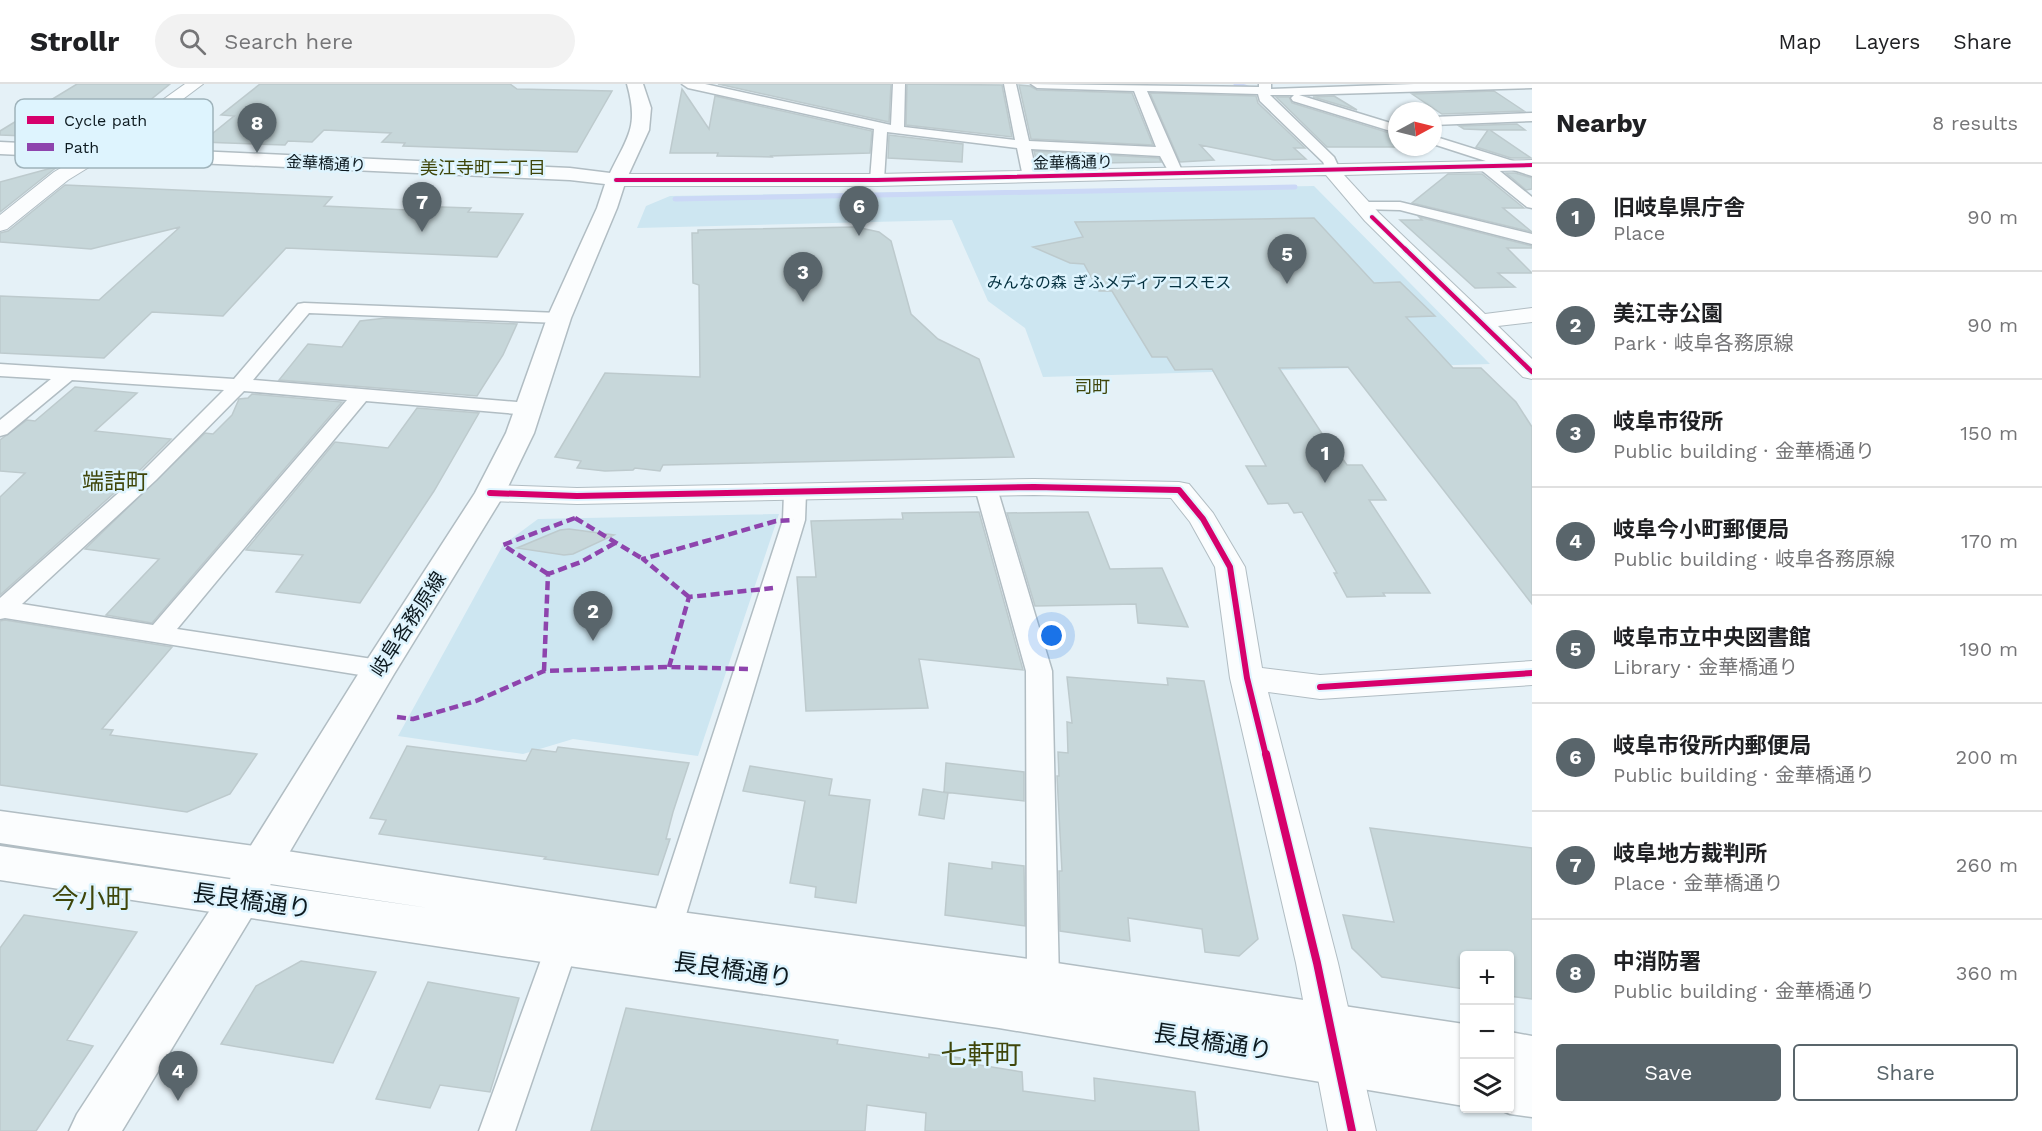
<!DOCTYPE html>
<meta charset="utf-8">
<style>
:root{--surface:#fff;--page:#f2f2f2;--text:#202124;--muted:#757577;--line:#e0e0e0;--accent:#59656b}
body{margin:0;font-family:"Work Sans","Noto Sans JP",sans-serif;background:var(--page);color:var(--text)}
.controls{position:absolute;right:18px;bottom:18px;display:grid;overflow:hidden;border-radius:6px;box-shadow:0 2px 4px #0004}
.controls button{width:54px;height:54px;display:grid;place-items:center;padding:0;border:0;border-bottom:2px solid var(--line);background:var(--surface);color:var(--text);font:30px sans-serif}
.compass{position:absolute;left:1388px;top:18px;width:54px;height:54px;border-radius:50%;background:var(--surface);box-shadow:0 2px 4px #0004;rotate:83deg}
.you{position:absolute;left:1052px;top:552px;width:21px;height:21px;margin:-15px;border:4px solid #fff;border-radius:50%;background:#1a73e8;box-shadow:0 0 0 9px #1a73e833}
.badge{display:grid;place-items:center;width:39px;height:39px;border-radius:50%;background:var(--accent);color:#fff;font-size:20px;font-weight:700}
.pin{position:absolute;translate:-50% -50px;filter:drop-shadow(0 2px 3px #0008)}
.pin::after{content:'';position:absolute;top:32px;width:21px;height:18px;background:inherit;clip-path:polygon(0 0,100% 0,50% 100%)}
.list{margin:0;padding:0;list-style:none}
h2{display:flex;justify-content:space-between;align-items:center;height:78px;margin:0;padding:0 24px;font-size:26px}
h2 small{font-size:20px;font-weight:400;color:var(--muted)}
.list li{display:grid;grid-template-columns:39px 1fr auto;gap:18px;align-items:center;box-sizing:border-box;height:108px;padding:0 24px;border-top:2px solid var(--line)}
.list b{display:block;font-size:22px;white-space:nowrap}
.list p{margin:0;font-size:20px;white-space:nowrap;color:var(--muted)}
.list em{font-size:20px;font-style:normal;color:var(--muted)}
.actions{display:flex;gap:12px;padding:18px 24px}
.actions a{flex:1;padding:14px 0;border:2px solid var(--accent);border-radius:6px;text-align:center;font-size:21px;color:var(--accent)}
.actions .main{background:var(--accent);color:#fff}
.icon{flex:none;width:33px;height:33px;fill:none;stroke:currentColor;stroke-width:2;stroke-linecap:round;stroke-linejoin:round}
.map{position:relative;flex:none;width:1532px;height:1047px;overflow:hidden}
header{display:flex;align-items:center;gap:36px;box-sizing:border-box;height:84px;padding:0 30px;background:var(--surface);border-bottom:2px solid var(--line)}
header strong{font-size:28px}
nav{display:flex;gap:33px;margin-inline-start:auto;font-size:21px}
.search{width:420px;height:54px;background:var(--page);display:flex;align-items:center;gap:15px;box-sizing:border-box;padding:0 21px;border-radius:33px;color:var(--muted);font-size:22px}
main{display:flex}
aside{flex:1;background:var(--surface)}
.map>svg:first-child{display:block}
.green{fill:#cde6f1}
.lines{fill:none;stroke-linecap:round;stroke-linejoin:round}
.stream{stroke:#cbd8f6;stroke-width:5}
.building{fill:#c7d7da;stroke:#bdcacd;stroke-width:1.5}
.minor-casing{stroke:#b1bdc3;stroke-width:3}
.tertiary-casing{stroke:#b1bdc3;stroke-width:2}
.secondary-casing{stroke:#b1bdc3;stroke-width:3}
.trunk-casing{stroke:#b1bdc3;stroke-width:3}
.minor{fill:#fbfdfe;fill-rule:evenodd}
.tertiary{fill:#fbfdfe;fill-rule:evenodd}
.secondary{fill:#fbfdfe;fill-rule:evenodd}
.trunk{fill:#fbfdfe;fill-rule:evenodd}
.quiet{stroke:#8e44ad;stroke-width:4.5;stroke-dasharray:9 4.5;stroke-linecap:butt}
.cycleway-far3-casing{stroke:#def4fe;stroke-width:6}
.cycleway-far2-casing{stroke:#def4fe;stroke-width:8}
.cycleway-far1-casing{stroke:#def4fe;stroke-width:10}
.cycleway-casing{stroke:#def4fe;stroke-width:11}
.cycleway-far3{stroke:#d6006c;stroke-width:4}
.cycleway-far2{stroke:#d6006c;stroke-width:4.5}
.cycleway-far1{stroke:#d6006c;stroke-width:6}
.cycleway{stroke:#d6006c;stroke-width:8}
.labels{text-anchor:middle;stroke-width:5;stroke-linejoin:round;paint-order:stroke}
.far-street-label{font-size:16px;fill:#0d1a20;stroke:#def4fe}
.far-park-label{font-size:16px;fill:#053140;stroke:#def4fe}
.far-neighbourhood-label{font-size:18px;fill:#3f460a;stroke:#def4fe}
.far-quarter-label{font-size:18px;fill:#3f460a;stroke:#def4fe}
.street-label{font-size:20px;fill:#0d1a20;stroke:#def4fe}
.quarter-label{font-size:22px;fill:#3f460a;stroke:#def4fe}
.near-street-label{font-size:24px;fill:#0d1a20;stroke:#def4fe}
.near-quarter-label{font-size:27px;fill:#3f460a;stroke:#def4fe}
.key{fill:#def4fe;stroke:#9fb3bb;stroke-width:1.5}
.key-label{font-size:16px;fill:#0d1a20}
</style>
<header>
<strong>Strollr</strong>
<div class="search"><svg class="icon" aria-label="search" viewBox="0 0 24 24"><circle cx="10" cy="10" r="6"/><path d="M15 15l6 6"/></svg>Search here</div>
<nav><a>Map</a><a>Layers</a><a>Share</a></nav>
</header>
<main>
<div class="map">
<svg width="1532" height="1047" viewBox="0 0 1532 1047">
<rect width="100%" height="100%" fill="#e5f1f7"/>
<path class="green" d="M1314 102 1490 280 1043 293 1025 244 988 217 952 136 637 144 646 122 670 112Z
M779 430 698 672 573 655 523 670 398 652 503 461 538 435Z"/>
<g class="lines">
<path class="stream" d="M1236 0 1248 4
M675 115 1295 103"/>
</g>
<path class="building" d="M77 0H170L102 55 0 51V47Z
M260 0H510L517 5 612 7 577 68 403 62 405 59 382 58 391 49 324 46 312 58 288 57 285 61 202 58 234 32 221 31Z
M718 0H891L889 38Z
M907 0 1002 1 1012 53 906 41Z
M1019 1 1030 2 1037 6 1132 9 1153 61 1031 55Z
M682 5 709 45 715 12 872 47 870 69 771 72 772 73 717 72 718 69H670Z
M1494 7 1524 27 1442 30 1412 10Z
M1150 9 1256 12 1258 19 1305 64H1294L1306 75 1274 76 1200 61 1214 76 1180 78Z
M1334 12 1357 26 1313 13Z
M1276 13H1289L1292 19 1396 51 1397 63H1327Z
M1517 40 1525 46H1490L1531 74H1511L1476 63 1488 46 1464 45 1459 42Z
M889 51 963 60 962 78 888 74Z
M1034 67 1159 74 1161 78 1037 80Z
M59 82 53 86 0 128V98Z
M1506 89H1515L1532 94V105L1526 106Z
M1448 90H1482L1524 124H1503L1532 148 1412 119Z
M65 101 332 113 324 122 408 126 411 122 471 124 468 128 523 130 497 173 286 164 223 232 152 228 104 274 0 269V212L99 216 180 143 91 165 0 158V149L8 147Z
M1419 133 1532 162V164H1507L1532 189H1498L1515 203 1475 204 1400 136H1422Z
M1314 134 1374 199 1400 198 1435 232 1406 233 1453 284H1481L1516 318 1532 343V520L1348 283 1279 284 1336 371H1340L1347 381H1362L1386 416H1369L1430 509H1383L1385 512 1347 513 1334 489H1337L1302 428 1294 429 1288 419 1268 420 1246 382H1266L1212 285 1175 286 1167 273H1152L1112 207H1099L1084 180 1070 179 1033 163 1083 153 1075 138Z
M856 143 879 148 891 157 911 230 938 255 979 275 1014 373 663 381 660 387 635 384 633 386 605 387 577 384 581 377 555 373 605 289 700 293 699 201 693 199 692 149H698V146Z
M386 234 517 240 503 271 477 312 279 296 308 260 342 263 360 237Z
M75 303 137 309 95 347 171 355 140 386 0 511V413L25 389 0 387V356L27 336 35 337Z
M252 310 342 318 152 539 106 531 159 475 85 465 205 349 213 350 232 331 239 315 248 314Z
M417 324 479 329 434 407 360 519 276 508 303 471 246 466 335 358 388 364Z
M979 428 1023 586 919 575 928 624 806 627 797 493H816L811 437 903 435 902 429Z
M1088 428 1110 485 1162 484 1188 543 1138 539 1136 520 1035 522 1007 429Z
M569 445 614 451 573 470 564 471 517 464 560 446Z
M5 536 172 563 102 645 113 646 110 651 257 670 230 710 187 728 0 701V537Z
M1067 593 1168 601 1167 594 1204 597 1258 855 1239 872 1205 868 1202 845 1128 834 1130 857 1060 847 1059 787H1062L1057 692H1059L1058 668 1068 669 1067 638 1072 639Z
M407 662 526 677 532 665 556 668 558 663 689 679 673 728 666 755H670L658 791 544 775 546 773 379 750 386 736 370 734Z
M946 679 1024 688V717L944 708Z
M750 682 832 695 829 711 870 716 856 819 815 813 816 803 790 799 805 717 743 707Z
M923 705 948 709 944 735 919 731Z
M1370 744 1532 764V915L1509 912V872H1464V905L1382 893 1352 864 1343 831 1394 838Z
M992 778 1024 782 1025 842 945 831 949 779 992 785Z
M24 831 137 848 67 956 93 962 36 1047H0V864Z
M301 877 376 888 333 979 221 960 256 902Z
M428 898 519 914 490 1008 440 1001 430 1024 376 1015Z
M626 924 838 956 837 960 929 974V970L961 974V978L1022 988 1023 1007 1095 1017 1094 994 1195 1008 1199 1047H925L926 1029 867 1021 865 1047H591Z"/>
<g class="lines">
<defs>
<path id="minor" d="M682 0H705L891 41 893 0H905L904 43 1015 56 1004 0H1016L1029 57 1156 63 1134 7 1037 4 1031 0 1259 3V0H1271V5L1414 0H1532V4L1299 11 1397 41V49L1293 17 1291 14 1294 11H1270L1334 73 1340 86 1333 90 1328 89 1323 78 1260 17 1258 10 1147 7 1183 89 1181 92H1171L1160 72 1031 65 1037 93 1030 97 1023 93 1017 64 887 48 884 96 877 100 870 96 874 45 688 4Z
M1532 29V37L1433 41V33Z
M1433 52 1532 83V92L1433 60Z
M1485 78 1490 79 1532 113V124L1527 123 1480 85 1478 82 1480 79Z
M1364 118H1400L1532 150V160L1400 126 1359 125 1357 122 1359 119Z
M304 219 559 229 565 230 568 234 565 238 559 239 309 229 253 296 529 319 536 321 539 325 536 329 529 331 366 317 177 545 379 576 388 579 392 585 388 591 379 594 5 534 0 535V514L142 388 224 306 72 296 7 350 0 352V336L51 295 0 292V280L234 295 298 220ZM244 307 347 316 153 541 22 520 156 396Z
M986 398 994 399 997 404 1052 587 1059 897 1054 907 1043 911 1032 907 1027 897 1026 587 975 404 978 399Z
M795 403 803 404 806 409 805 436 682 844 677 853 666 857 655 853 650 844 783 436 784 409 787 404Z
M562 848 573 852 578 862 515 1047H479L546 862 551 852Z"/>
<path id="tertiary" d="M185 0H203L107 72 68 96 7 145 0 147V131L54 88 95 64Z
M1532 76V86L1344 91 1379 129 1485 230 1532 224V238L1498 242 1532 275V295L1523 293 1365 137 1326 91 877 102H616L609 100 607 96 609 92 616 90H877Z
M1034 395 1179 398 1189 400 1213 429 1245 483 1262 584 1320 591 1532 577V601L1320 615 1268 608 1338 879 1376 1047H1328L1296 879 1230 594 1215 483 1190 438 1171 414 1034 411 577 420 490 417 480 415 476 409 480 403 490 401 577 404Z"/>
<path id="secondary" d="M627 0H643L651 24 649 46 626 96 617 124 571 234 534 349 505 409 394 590 255 827 122 1047H69L77 1030 225 803 367 576 475 409 506 349 547 234 597 124 605 100 570 96 0 70V58L570 84 610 89C628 52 639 43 627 0Z"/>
<path id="trunk" d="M0 727 261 763 666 826 1043 877 1464 940V1022L999 944 562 881 0 796V762L429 824 0 759Z
M1510 948 1532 952V1033L1510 1030 1496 1024H1510Z"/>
</defs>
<use href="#minor" class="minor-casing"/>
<use href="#tertiary" class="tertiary-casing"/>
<use href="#secondary" class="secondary-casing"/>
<use href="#trunk" class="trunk-casing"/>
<use href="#minor" class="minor"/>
<use href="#tertiary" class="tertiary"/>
<use href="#secondary" class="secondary"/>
<use href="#trunk" class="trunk"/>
<path class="quiet" d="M575 434 643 475
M548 490 503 461 575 434
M689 513 643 475 776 437 794 436
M669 583 689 513 773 504
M544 587 548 490 581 478 615 459
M397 633 413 635 476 617 544 587 669 583 748 585"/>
<defs>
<path id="cycleway-far3" d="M616 96H877L1532 81
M1372 133 1407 167"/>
<path id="cycleway-far2" d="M1405 165 1532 288"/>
<path id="cycleway-far1" d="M490 409 577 412 1034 403 1179 406 1203 435 1230 483 1247 594 1266 672
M1320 603 1532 589"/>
<path id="cycleway" d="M1266 670 1317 879 1352 1047"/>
</defs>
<use href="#cycleway-far3" class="cycleway-far3-casing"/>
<use href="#cycleway-far2" class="cycleway-far2-casing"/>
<use href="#cycleway-far1" class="cycleway-far1-casing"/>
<use href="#cycleway" class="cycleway-casing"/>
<use href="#cycleway-far3" class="cycleway-far3"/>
<use href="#cycleway-far2" class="cycleway-far2"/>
<use href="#cycleway-far1" class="cycleway-far1"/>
<use href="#cycleway" class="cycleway"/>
</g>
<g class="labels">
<g class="far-street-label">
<text transform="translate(1073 78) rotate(-1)" y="6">金華橋通り</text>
<text transform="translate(326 79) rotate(3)" y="6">金華橋通り</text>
</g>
<g class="far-park-label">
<text x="1109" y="204">みんなの森 ぎふメディアコスモス</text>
</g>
<g class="far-neighbourhood-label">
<text x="483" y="90">美江寺町二丁目</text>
</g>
<g class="far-quarter-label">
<text x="1092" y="309">司町</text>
</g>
<g class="street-label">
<text transform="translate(408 540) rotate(-57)" y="7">岐阜各務原線</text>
</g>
<g class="quarter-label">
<text x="115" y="405">端詰町</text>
</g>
<g class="near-street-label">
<text transform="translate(252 817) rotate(8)" y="8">長良橋通り</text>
<text transform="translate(733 886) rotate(8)" y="8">長良橋通り</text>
<text transform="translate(1213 958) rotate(9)" y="8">長良橋通り</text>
</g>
<g class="near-quarter-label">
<text x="92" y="824">今小町</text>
<text x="981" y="980">七軒町</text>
</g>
</g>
<rect x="15" y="15" width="198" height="69" rx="9" class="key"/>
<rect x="27" y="32" width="27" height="8" fill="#d6006c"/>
<rect x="27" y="59" width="27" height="8" fill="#8e44ad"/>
<g class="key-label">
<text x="64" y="42">Cycle path</text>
<text x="64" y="69">Path</text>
</g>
</svg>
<div class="controls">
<button>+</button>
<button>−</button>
<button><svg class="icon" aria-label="layers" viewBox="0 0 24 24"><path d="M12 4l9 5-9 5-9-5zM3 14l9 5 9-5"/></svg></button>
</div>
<svg class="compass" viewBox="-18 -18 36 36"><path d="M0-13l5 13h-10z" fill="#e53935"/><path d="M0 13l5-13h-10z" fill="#757577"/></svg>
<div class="you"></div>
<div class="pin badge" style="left:1325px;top:399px">1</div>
<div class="pin badge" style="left:593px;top:557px">2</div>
<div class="pin badge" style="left:803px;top:218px">3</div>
<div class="pin badge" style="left:178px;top:1017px">4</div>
<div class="pin badge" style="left:1287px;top:200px">5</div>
<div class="pin badge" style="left:859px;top:152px">6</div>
<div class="pin badge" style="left:422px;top:148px">7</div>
<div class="pin badge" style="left:257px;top:69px">8</div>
</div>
<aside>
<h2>Nearby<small>8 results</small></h2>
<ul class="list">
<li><span class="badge">1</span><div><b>旧岐阜県庁舎</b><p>Place</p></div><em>90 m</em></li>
<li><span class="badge">2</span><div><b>美江寺公園</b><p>Park · 岐阜各務原線</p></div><em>90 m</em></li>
<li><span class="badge">3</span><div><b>岐阜市役所</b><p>Public building · 金華橋通り</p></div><em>150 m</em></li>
<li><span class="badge">4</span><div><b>岐阜今小町郵便局</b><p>Public building · 岐阜各務原線</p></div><em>170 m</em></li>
<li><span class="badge">5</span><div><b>岐阜市立中央図書館</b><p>Library · 金華橋通り</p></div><em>190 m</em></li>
<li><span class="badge">6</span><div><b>岐阜市役所内郵便局</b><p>Public building · 金華橋通り</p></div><em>200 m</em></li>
<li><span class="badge">7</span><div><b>岐阜地方裁判所</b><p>Place · 金華橋通り</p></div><em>260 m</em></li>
<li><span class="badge">8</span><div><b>中消防署</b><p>Public building · 金華橋通り</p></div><em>360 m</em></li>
</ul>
<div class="actions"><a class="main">Save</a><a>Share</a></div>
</aside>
</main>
